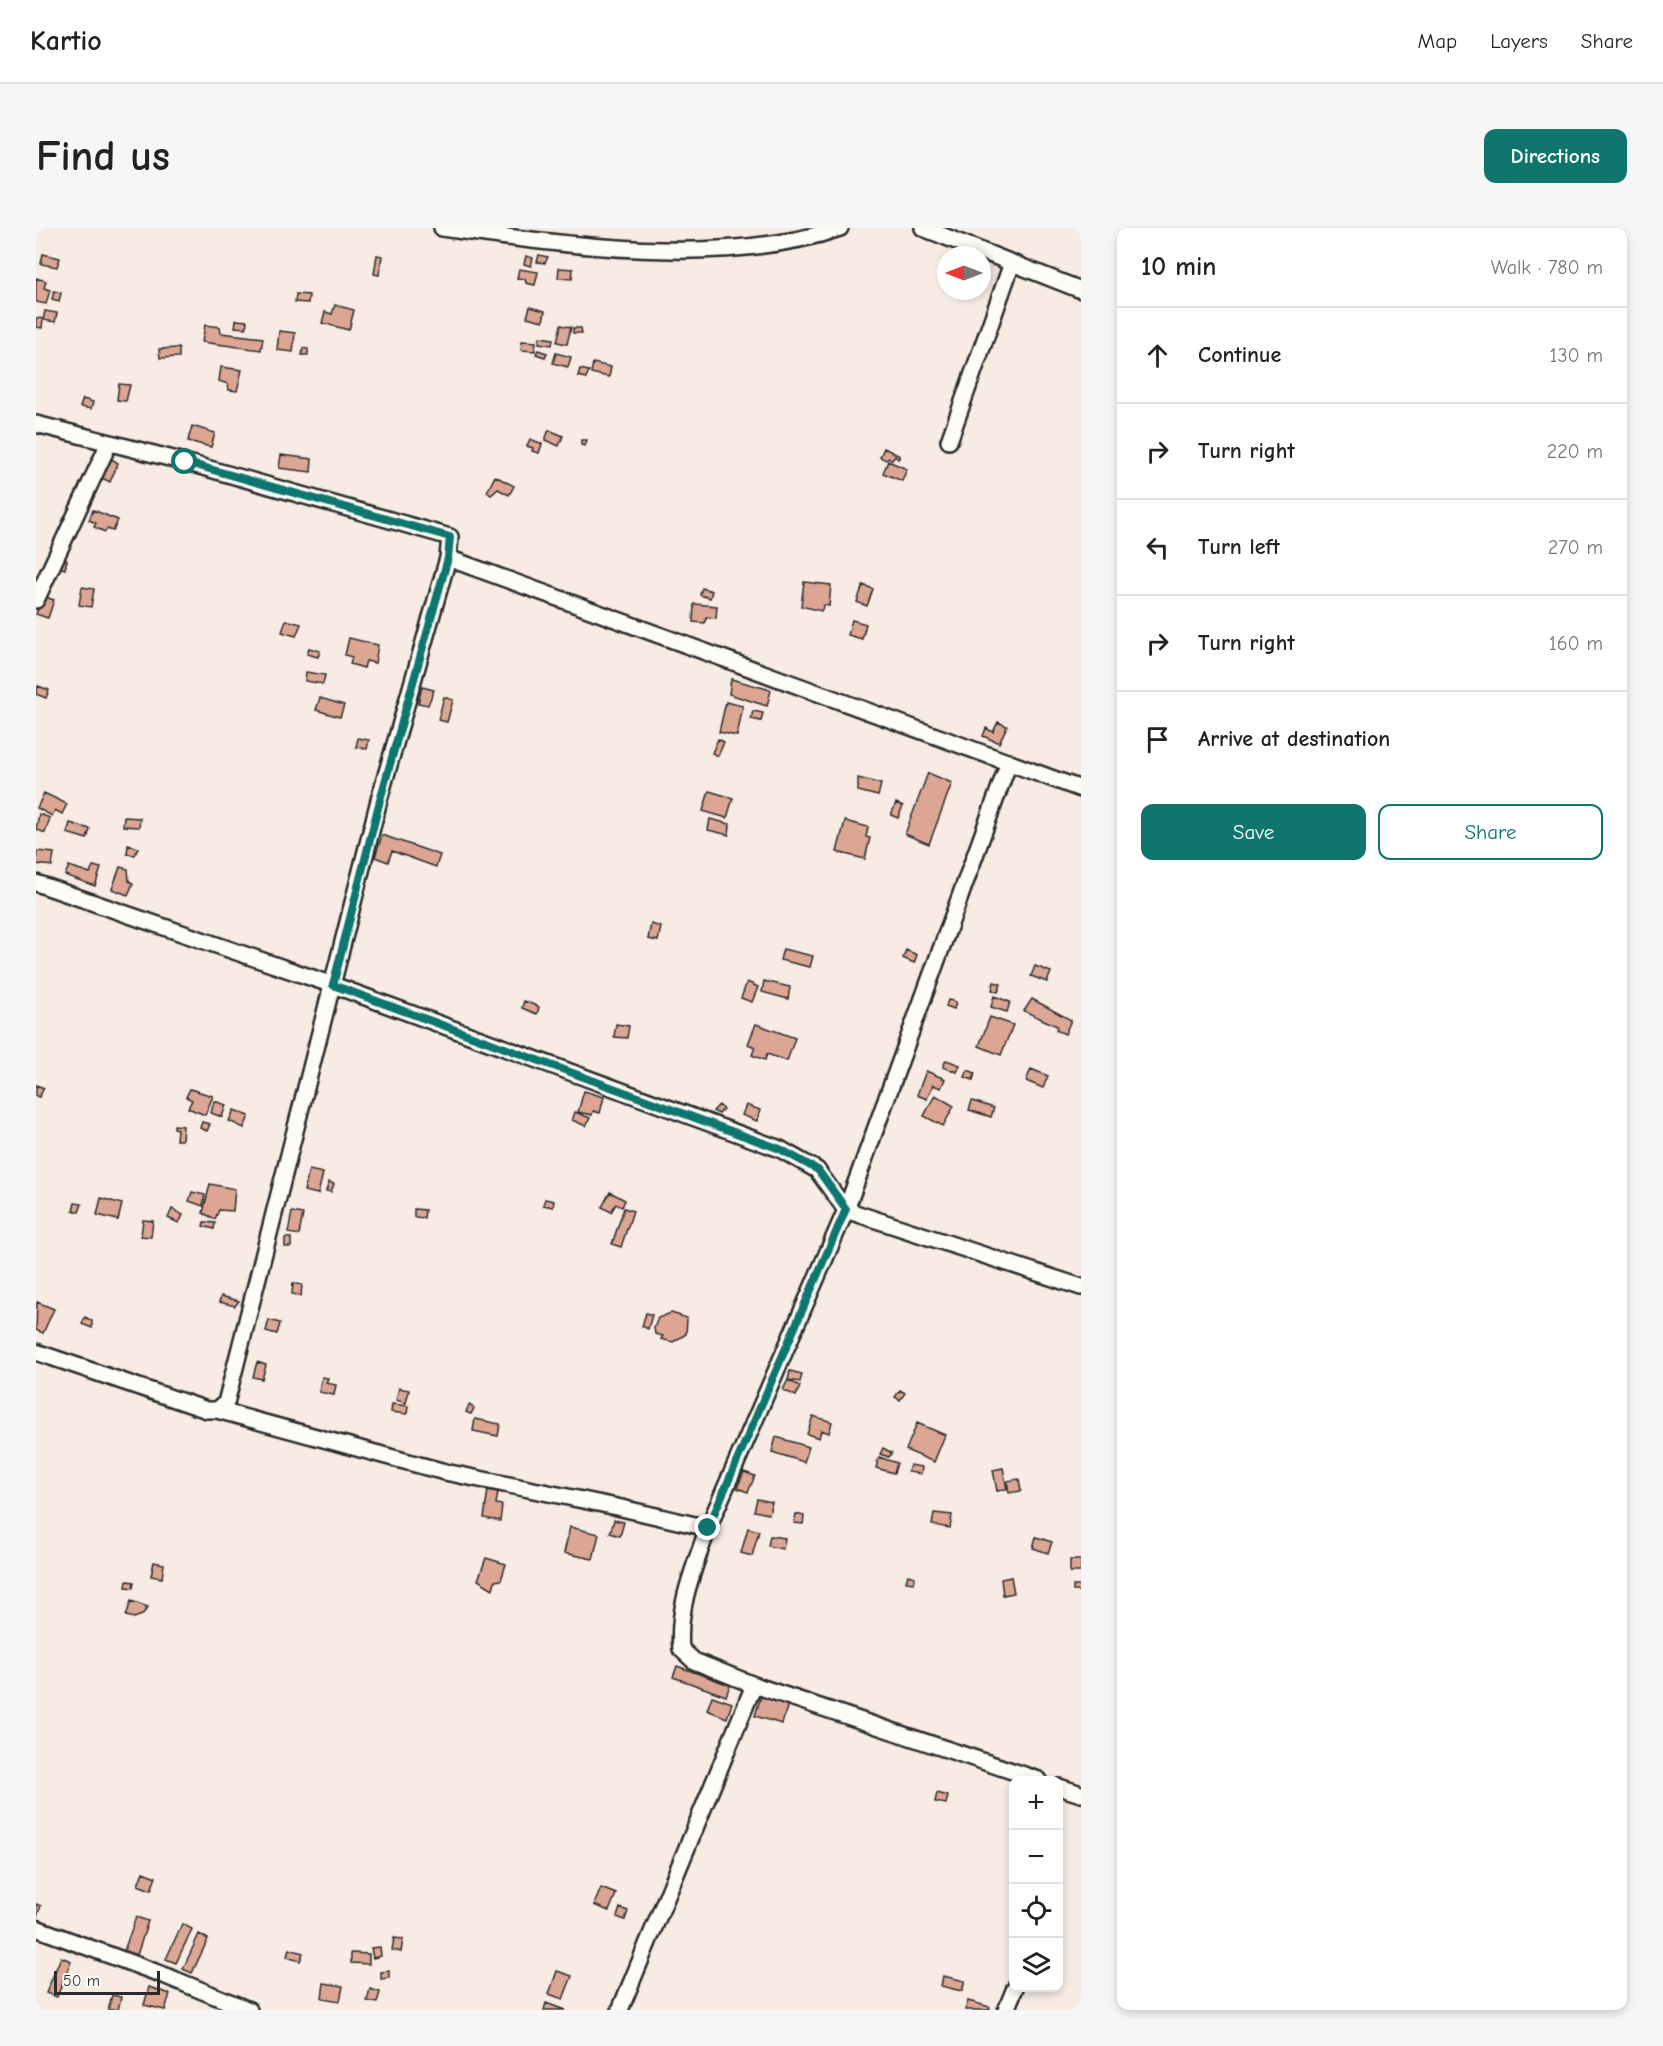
<!DOCTYPE html>
<meta charset="utf-8">
<style>
:root{--surface:#fff;--page:#f6f6f6;--text:#222;--muted:#767676;--line:#e0e0e0;--accent:#0f766e}
body{margin:0;font-family:"Comic Neue",sans-serif;background:var(--page);color:var(--text)}
.controls{position:absolute;right:18px;bottom:18px;display:grid;overflow:hidden;border-radius:12px;box-shadow:0 3px 9px #0003}
.controls button{width:54px;height:54px;display:grid;place-items:center;padding:0;border:0;border-bottom:2px solid var(--line);background:var(--surface);color:var(--text);font:30px sans-serif}
.compass{position:absolute;left:901px;top:18px;width:54px;height:54px;border-radius:50%;background:var(--surface);box-shadow:0 3px 9px #0003;rotate:270deg}
.scale{position:absolute;left:18px;bottom:15px;width:106px;box-sizing:border-box;padding-left:6px;border:3px solid #2b2b2b;border-top:0;font-size:16px;line-height:21px;white-space:nowrap;color:#2b2b2b;-webkit-text-stroke:4px #fdfcf7;paint-order:stroke}
.stop{position:absolute;width:18px;height:18px;margin:-14px;border:4px solid #0f766e;border-radius:50%;background:#fff}
.stop.end{background:#0f766e;border-color:#fff;box-shadow:0 2px 6px #0008}
.list{margin:0;padding:0;list-style:none}
h2{display:flex;justify-content:space-between;align-items:center;height:78px;margin:0;padding:0 24px;font-size:26px}
h2 small{font-size:20px;font-weight:400;color:var(--muted)}
.list li{display:grid;grid-template-columns:39px 1fr auto;gap:18px;align-items:center;box-sizing:border-box;height:96px;padding:0 24px;border-top:2px solid var(--line)}
.list b{display:block;font-size:22px;white-space:nowrap}
.list em{font-size:20px;font-style:normal;color:var(--muted)}
.actions{display:flex;gap:12px;padding:18px 24px}
.actions a{flex:1;padding:14px 0;border:2px solid var(--accent);border-radius:12px;text-align:center;font-size:21px;color:var(--accent)}
.actions .main{background:var(--accent);color:#fff}
.icon{flex:none;width:33px;height:33px;fill:none;stroke:currentColor;stroke-width:2;stroke-linecap:round;stroke-linejoin:round}
.map{position:relative;flex:none;width:1045px;height:1782px;overflow:hidden;border-radius:12px}
header{display:flex;align-items:center;gap:36px;box-sizing:border-box;height:84px;padding:0 30px;background:var(--surface);border-bottom:2px solid var(--line)}
header strong{font-size:28px}
nav{display:flex;gap:33px;margin-inline-start:auto;font-size:21px}
.intro{display:flex;align-items:center;justify-content:space-between;box-sizing:border-box;height:144px;padding:0 36px}
h1{margin:0;font-size:42px}
.button{padding:15px 27px;border-radius:12px;background:var(--accent);color:#fff;font-size:21px;font-weight:700}
main{display:flex;gap:36px;padding:0 36px}
aside{flex:1;background:var(--surface);border-radius:12px;box-shadow:0 3px 9px #0003}
.map>svg:first-child{display:block}
.building{fill:#dda694;stroke:#2b2b2b;stroke-width:1.5}
.lines{fill:none;stroke-linecap:round;stroke-linejoin:round}
.minor-casing{stroke:#2b2b2b;stroke-width:20}
.minor{stroke:#fdfcf7;stroke-width:15}
.route{stroke:#0f766e;stroke-width:8}
</style>
<header>
<strong>Kartio</strong>
<nav><a>Map</a><a>Layers</a><a>Share</a></nav>
</header>
<div class="intro"><h1>Find us</h1><a class="button">Directions</a></div>
<main>
<div class="map">
<svg width="1045" height="1782" viewBox="0 0 1045 1782">
<rect width="100%" height="100%" fill="#f7ebe3"/>
<filter id="ink" filterUnits="userSpaceOnUse"><feTurbulence type="fractalNoise" baseFrequency=".0167" numOctaves="2"/><feDisplacementMap in="SourceGraphic" scale="12" xChannelSelector="R" yChannelSelector="G"/><feConvolveMatrix kernelMatrix="1 2 1 2 8 2 1 2 1" color-interpolation-filters="sRGB"/></filter>
<g filter="url(#ink)">
<path class="building" d="M7 26 24 30 21 39 5 36Z
M341 27 346 28 343 47 338 46Z
M503 27 512 29 509 35 501 34Z
M490 28 497 30 495 38 488 36Z
M523 40 537 41 536 51 522 50Z
M483 41 502 44 499 57 490 55 489 51 481 50Z
M0 50 10 53 8 60 14 62 10 76 0 74Z
M18 63 25 65 23 73 16 71Z
M260 66 273 67 272 75 259 74Z
M299 77 318 82 313 102 286 95 289 84 296 86Z
M494 79 509 83 507 93 491 89Z
M9 83 21 85 19 94 7 92Z
M0 90 7 91 6 100 0 99Z
M200 92 211 93 210 100 199 99Z
M169 97 184 99 185 105 227 110 225 122 166 114Z
M525 97 535 99 531 116 521 114Z
M537 100H545L546 105H537Z
M243 103 259 105 257 124 241 122Z
M504 109 517 111 516 117 503 115Z
M486 113 500 114 499 123 485 122Z
M143 120V129L124 130 123 121Z
M267 120 272 121V127H266Z
M502 122 511 125 509 129 500 126Z
M520 125 535 129 532 139 517 135Z
M557 135 575 139 573 149 555 145Z
M185 139 206 142 201 163 193 162 192 156 183 153Z
M544 141 553 143 550 150 542 148Z
M83 156 94 157 90 173 81 172Z
M47 171 57 174 55 181 44 179Z
M156 198 179 205 175 219 152 213Z
M513 202 527 208 523 218 509 212Z
M494 211 506 216 503 225 496 223 497 220 491 218Z
M545 212H551L549 218 545 217Z
M848 220 864 228 862 231 859 228 856 232 853 230 850 232 844 229Z
M245 227 276 231 275 244 243 240Z
M74 230 82 235 74 254 62 248Z
M852 233 871 241 866 253 847 245Z
M459 248 478 258 473 267 462 261 455 267 451 264Z
M57 282 82 292 77 303 71 301 69 304 58 299 60 295 53 292Z
M25 331 31 332 29 341 22 339Z
M768 354 795 357 793 378 788 377 785 383 765 378Z
M827 357 837 361 831 378 821 374Z
M46 359 58 361 55 379 43 377Z
M666 360 676 363 674 370 664 367Z
M7 368 18 372 12 390 0 386Z
M658 376 681 378 680 390 670 389 669 395 657 394Z
M250 392 265 396 260 408 246 404Z
M816 392 830 396 826 411 812 407Z
M313 410 342 417 339 435 330 433 328 440 314 436 316 429 309 427Z
M273 420 284 423 282 429 271 426Z
M270 444 289 447 287 456 269 453Z
M695 451 735 462 731 478 693 466Z
M2 458 13 462 10 470 0 466Z
M386 459 398 462 392 477 382 475Z
M408 469 417 472 411 494 402 492Z
M284 470 308 477 304 489 280 482Z
M690 474 707 478 701 508 683 504Z
M717 483 727 485 725 493 715 491Z
M962 494 971 498 963 515 947 508 950 500 957 504Z
M322 510 333 512 331 521 320 519Z
M682 511 688 514 682 528 676 525Z
M892 545 916 555 893 616 869 606Z
M822 550 845 556 842 568 822 563Z
M673 563 697 570 691 590 667 583Z
M8 565 31 576 26 586 19 582 16 588 1 580Z
M860 575 867 578 862 590 855 587Z
M3 586 14 590 9 605 0 601Z
M88 589 104 590 103 599 87 598Z
M674 591 694 596 693 607 672 602Z
M809 593 832 599 830 609 834 610 829 631 801 624Z
M34 595 54 601 51 611 31 605Z
M346 607 404 627 400 639 356 623 352 634 339 629Z
M92 617 102 620 99 627 91 626Z
M1 623 18 625 16 638 0 636Z
M33 638 54 645 57 638 65 640 59 658 29 647Z
M84 639 92 641 93 653 97 655 92 667 76 661Z
M615 696 625 699 622 713 612 711Z
M747 721 777 728 774 739 744 732Z
M870 722 881 727 878 735 867 730Z
M999 738 1015 744 1011 754 995 748Z
M728 753 754 759 752 771 726 764Z
M711 754 722 759 716 774 705 770Z
M958 754 965 756 962 764 956 762Z
M958 768 974 774 971 784 955 779Z
M996 771 1035 792 1029 806 1020 802 1021 798 988 783Z
M912 772 920 774 918 781 910 778Z
M488 773 503 779 501 786 486 780Z
M954 789 977 797 965 827 943 818Z
M580 796 593 798 591 810 578 809Z
M720 796 759 810 751 833 731 826 729 832 716 827 719 819 712 816Z
M910 832 924 837 921 844 907 839Z
M995 841 1012 848 1007 860 990 853Z
M932 842 939 845 937 852 929 849Z
M890 843 909 851 905 860 897 857 891 871 881 867Z
M0 857 8 860 3 869 0 868Z
M154 861 177 868 169 887 152 880 156 872 150 869Z
M548 863 568 869 564 885 557 883 556 887 542 884Z
M899 867 918 878 907 898 888 888Z
M178 873 190 877 186 889 175 885Z
M936 873 958 880 955 889 933 882Z
M683 877 687 881 683 886 677 883Z
M710 877 724 882 721 893 706 887Z
M198 882 213 888 208 900 193 893Z
M539 884 554 890 550 898 536 892Z
M166 894 174 896 171 903 164 900Z
M138 897 147 898 146 912H140L141 901 138 900Z
M273 942 287 945 282 966 268 963Z
M293 954 298 956 295 964 290 963Z
M174 956 199 961 197 983 183 982 179 991 167 985Z
M156 964 169 967 167 978 153 973Z
M574 964 589 972 586 979 580 976 575 984 566 979Z
M65 970 86 976 82 992 61 987Z
M509 971 518 973 517 979 507 977Z
M39 975 46 976 43 984 37 982Z
M588 980 597 983 585 1019 576 1016Z
M136 981 147 987 143 995 132 990Z
M378 981 389 982 388 990 378 989Z
M256 984 267 986 263 1007 252 1005Z
M107 992 117 993 115 1009 105 1008Z
M168 994 179 995 178 1001 167 998Z
M249 1010H255V1019H249Z
M257 1055 266 1057 265 1068 256 1066Z
M185 1068 203 1073 199 1078 183 1074Z
M1 1074 18 1081 7 1105 0 1102Z
M610 1085 616 1087 612 1101 606 1098Z
M635 1085 651 1090 650 1106 637 1114 625 1111 627 1108 619 1106 618 1100 622 1090Z
M49 1089 56 1093V1100L46 1096Z
M233 1092 244 1095 241 1106 230 1103Z
M221 1134 230 1137 226 1151 217 1149Z
M754 1143 766 1146 764 1154 752 1152Z
M286 1149 292 1150 290 1155 300 1157 298 1167 283 1164Z
M752 1152 764 1158 760 1168 747 1162Z
M363 1160 373 1162 370 1175 360 1172Z
M864 1162 869 1165 864 1172 859 1169Z
M356 1176 372 1178 371 1186 355 1184Z
M433 1177 438 1180 435 1186 430 1184Z
M777 1188 796 1194 793 1205 785 1202 783 1210 771 1206Z
M439 1191 464 1196 462 1208 437 1203Z
M881 1195 909 1207 898 1234 870 1222Z
M740 1209 773 1219 768 1234 736 1224Z
M847 1220 856 1225 853 1229 844 1226Z
M843 1229 861 1235 858 1245 840 1240Z
M874 1237 886 1239 885 1246 872 1244Z
M967 1240 971 1261 961 1263 957 1242Z
M708 1244 719 1248 712 1264 701 1260Z
M983 1251 985 1263 973 1265 971 1253Z
M452 1262 462 1264 460 1276 466 1277 464 1293 448 1290Z
M721 1271 736 1274 733 1286 718 1283Z
M898 1285 916 1287 914 1300 896 1297Z
M760 1286 768 1288 767 1296 758 1295Z
M578 1292 588 1294 584 1308 574 1305Z
M534 1299 563 1306 557 1331 528 1325Z
M712 1300 723 1303 716 1328 705 1325Z
M734 1308 749 1310 747 1321 732 1318Z
M1000 1309 1016 1314 1012 1325 997 1320Z
M450 1330 470 1336 465 1352 459 1353 457 1361 442 1352Z
M1034 1332H1045V1344H1034Z
M118 1334 128 1336 126 1350 115 1348Z
M872 1347 879 1349 877 1355 870 1354Z
M975 1349 978 1365 967 1367 965 1351Z
M91 1353 98 1354 97 1360 90 1359Z
M1037 1358H1045V1363H1037Z
M95 1373 112 1379 106 1387 98 1390 90 1388Z
M641 1438 694 1457 690 1468 637 1449Z
M676 1468 696 1475 691 1490 671 1482Z
M725 1468 752 1476 746 1496 719 1488Z
M901 1565 912 1568 910 1576 899 1574Z
M107 1644 120 1649 115 1662 102 1657Z
M565 1660 580 1666 573 1683 558 1677Z
M0 1676 5 1678 0 1690Z
M584 1680 592 1683 589 1692 581 1689Z
M100 1689 112 1693 101 1727 88 1723Z
M146 1696 156 1701 140 1735 130 1731Z
M163 1706 172 1711 156 1745 147 1741Z
M358 1710 367 1711 365 1724 356 1722Z
M344 1719 345 1728 337 1730 335 1720Z
M253 1721 267 1725 264 1733 251 1729Z
M315 1725 333 1726V1736L315 1735Z
M25 1729 35 1733 21 1769 10 1765Z
M353 1743V1750L345 1751V1744Z
M521 1743 536 1748 527 1771 513 1766Z
M907 1748 929 1753 926 1763 905 1758Z
M288 1755 307 1758 304 1773 286 1770Z
M113 1759 134 1766 129 1782 108 1777Z
M334 1761 344 1764 341 1775 331 1773Z
M76 1767 85 1769 82 1782H72Z
M932 1773 954 1779 953 1782H929Z
M510 1775 529 1782H508Z"/>
<g class="lines">
<defs>
<path id="minor" d="M406 0C525 17 688 40 804 0
M887 0 1045 62
M0 196 149 234 414 309 412 330 343 572 190 1175 181 1182H171L0 1124
M913 213 976 35
M412 330 1045 561
M0 372 73 215
M0 655 297 757 744 921 781 942 810 982 1045 1059
M181 1182 409 1244 581 1279 672 1300 810 982 973 534
M672 1300C658 1340 641 1379 645 1421L658 1433 718 1457 1003 1552
M1023 1559 1045 1566
M0 1700 130 1748 213 1782
M584 1782 718 1457
M970 1782 979 1760"/>
</defs>
<use href="#minor" class="minor-casing"/>
<use href="#minor" class="minor"/>
</g>
</g>
<g class="lines" filter="url(#ink)">
<path class="route" d="M149 234 414 309 412 330 344 572 297 757 744 921 782 942 810 981 672 1300"/>
</g>
</svg>
<div class="controls">
<button>+</button>
<button>−</button>
<button><svg class="icon" aria-label="locate" viewBox="0 0 24 24"><circle cx="12" cy="12" r="6"/><path d="M12 2v4M12 18v4M2 12h4M18 12h4"/></svg></button>
<button><svg class="icon" aria-label="layers" viewBox="0 0 24 24"><path d="M12 4l9 5-9 5-9-5zM3 14l9 5 9-5"/></svg></button>
</div>
<svg class="compass" viewBox="-18 -18 36 36"><path d="M0-13l5 13h-10z" fill="#e53935"/><path d="M0 13l5-13h-10z" fill="#767676"/></svg>
<div class="scale">50 m</div>
<div class="stop" style="left:149px;top:234px"></div>
<div class="stop end" style="left:672px;top:1300px"></div>
</div>
<aside>
<h2>10 min<small>Walk · 780 m</small></h2>
<ul class="list">
<li><svg class="icon" aria-label="ahead" viewBox="0 0 24 24"><path d="M12 20V5M6 11l6-6 6 6"/></svg><div><b>Continue</b></div><em>130 m</em></li>
<li><svg class="icon" aria-label="right" viewBox="0 0 24 24"><path d="M7 20v-9h11M14 6l5 5-5 5"/></svg><div><b>Turn right</b></div><em>220 m</em></li>
<li><svg class="icon" aria-label="left" viewBox="0 0 24 24"><path d="M17 20v-9H6M10 6l-5 5 5 5"/></svg><div><b>Turn left</b></div><em>270 m</em></li>
<li><svg class="icon" aria-label="right" viewBox="0 0 24 24"><path d="M7 20v-9h11M14 6l5 5-5 5"/></svg><div><b>Turn right</b></div><em>160 m</em></li>
<li><svg class="icon" aria-label="arrive" viewBox="0 0 24 24"><path d="M6 21V4h12l-3 4 3 4H6"/></svg><div><b>Arrive at destination</b></div></li>
</ul>
<div class="actions"><a class="main">Save</a><a>Share</a></div>
</aside>
</main>
